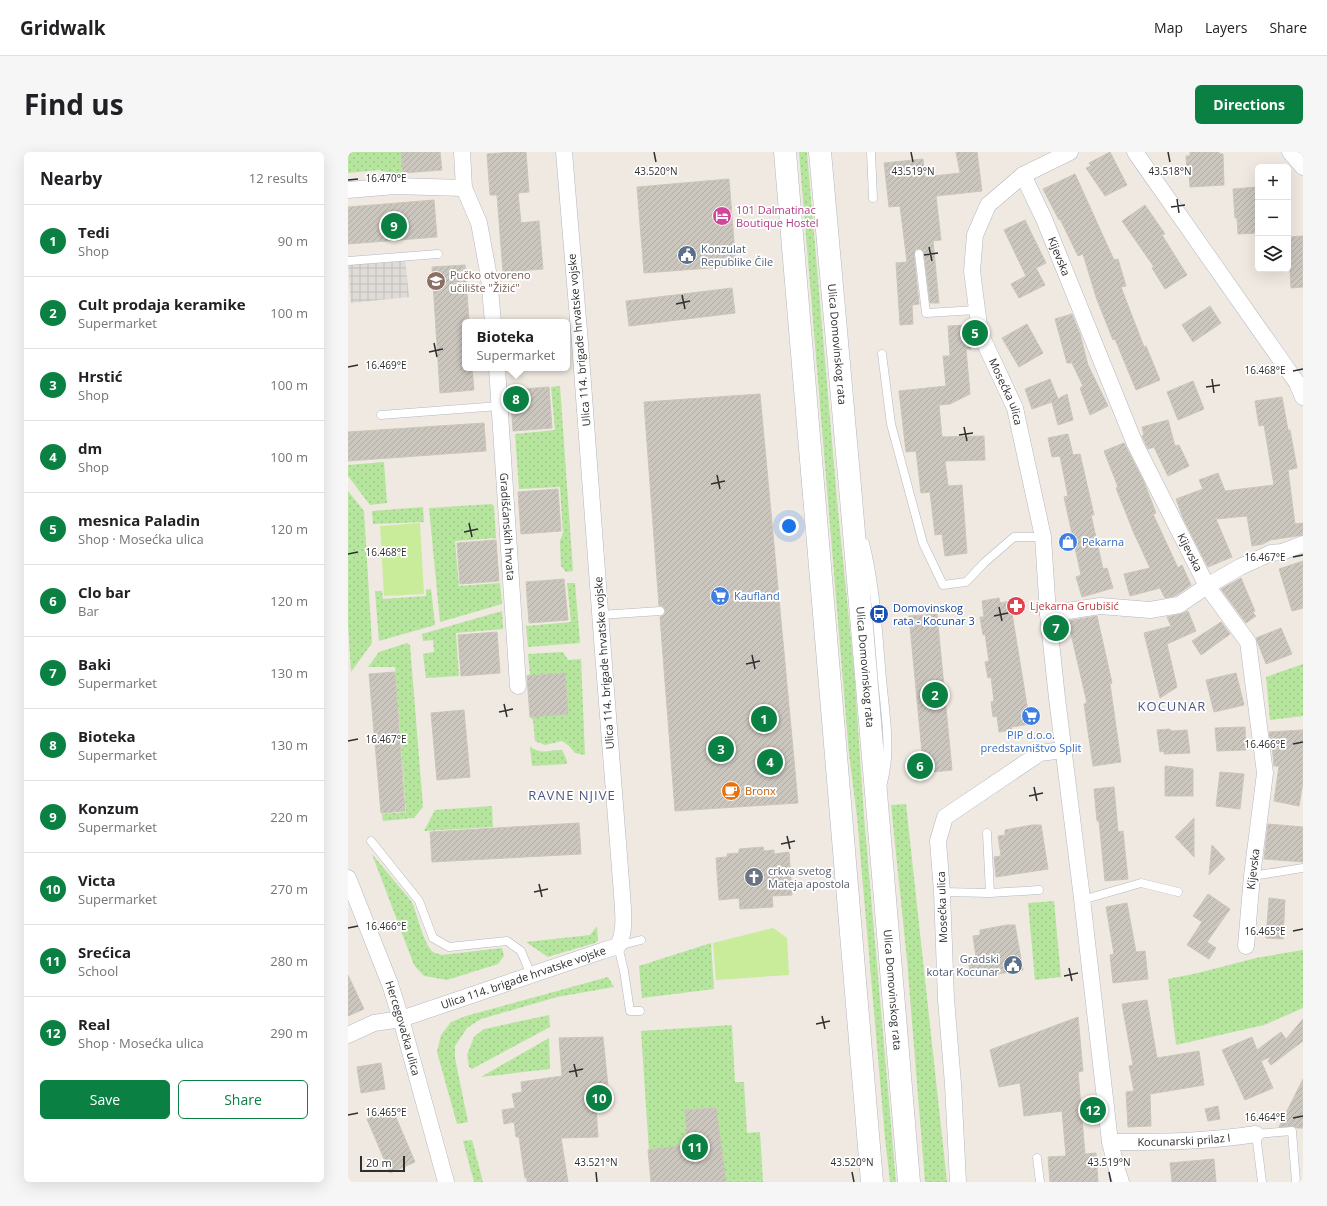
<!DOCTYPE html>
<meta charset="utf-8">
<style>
:root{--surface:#fff;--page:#f6f6f6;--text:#202124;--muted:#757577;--line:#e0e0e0;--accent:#0b8043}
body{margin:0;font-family:"Open Sans",sans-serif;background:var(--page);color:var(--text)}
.controls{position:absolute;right:12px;top:12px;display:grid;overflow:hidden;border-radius:6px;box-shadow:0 4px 16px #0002}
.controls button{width:36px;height:36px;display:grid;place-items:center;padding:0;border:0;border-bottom:1px solid var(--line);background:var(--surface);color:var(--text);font:20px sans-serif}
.scale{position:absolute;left:12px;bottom:10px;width:45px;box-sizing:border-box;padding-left:4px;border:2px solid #2e2e2e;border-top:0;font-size:11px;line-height:14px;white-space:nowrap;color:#2e2e2e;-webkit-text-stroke:3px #fff;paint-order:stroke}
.you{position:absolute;left:441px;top:374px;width:14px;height:14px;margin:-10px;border:3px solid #fff;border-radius:50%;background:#1a73e8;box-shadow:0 0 0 6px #1a73e833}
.badge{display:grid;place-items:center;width:26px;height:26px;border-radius:50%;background:var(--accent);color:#fff;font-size:13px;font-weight:700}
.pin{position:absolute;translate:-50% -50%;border:2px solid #fff;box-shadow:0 1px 4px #0006}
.popup{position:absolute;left:114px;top:167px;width:108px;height:52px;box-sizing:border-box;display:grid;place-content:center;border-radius:6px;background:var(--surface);filter:drop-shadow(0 1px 3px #0005);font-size:13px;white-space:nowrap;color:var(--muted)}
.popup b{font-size:15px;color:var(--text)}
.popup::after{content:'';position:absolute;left:50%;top:100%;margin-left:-8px;border:8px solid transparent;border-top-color:var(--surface)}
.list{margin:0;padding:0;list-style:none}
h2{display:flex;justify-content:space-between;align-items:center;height:52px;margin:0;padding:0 16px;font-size:17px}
h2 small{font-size:13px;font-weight:400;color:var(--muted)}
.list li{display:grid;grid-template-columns:26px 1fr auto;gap:12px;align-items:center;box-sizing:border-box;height:72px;padding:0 16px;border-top:1px solid var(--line)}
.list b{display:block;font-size:15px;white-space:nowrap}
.list p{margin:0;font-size:13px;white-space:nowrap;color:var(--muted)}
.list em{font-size:13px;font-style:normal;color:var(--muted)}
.actions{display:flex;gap:8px;padding:12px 16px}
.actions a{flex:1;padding:9px 0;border:1px solid var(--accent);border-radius:6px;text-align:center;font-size:14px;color:var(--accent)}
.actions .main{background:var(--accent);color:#fff}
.icon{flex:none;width:22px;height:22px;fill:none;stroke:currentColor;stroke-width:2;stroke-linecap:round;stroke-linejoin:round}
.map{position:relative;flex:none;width:955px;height:1030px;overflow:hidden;border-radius:6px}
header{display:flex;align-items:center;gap:24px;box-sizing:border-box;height:56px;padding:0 20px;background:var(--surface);border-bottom:1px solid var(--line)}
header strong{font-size:19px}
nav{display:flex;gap:22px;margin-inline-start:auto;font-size:14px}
.intro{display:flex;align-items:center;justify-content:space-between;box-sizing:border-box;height:96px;padding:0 24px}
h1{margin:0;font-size:28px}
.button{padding:10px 18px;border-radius:6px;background:var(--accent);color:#fff;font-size:14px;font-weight:700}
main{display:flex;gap:24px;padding:0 24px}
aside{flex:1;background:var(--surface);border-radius:6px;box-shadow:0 4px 16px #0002}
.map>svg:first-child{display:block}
.green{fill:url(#green-dots)}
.pitch{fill:#c9ec9a}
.plaza{fill:url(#plaza-grid)}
.building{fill:url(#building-hatch);stroke:#cbc5ba}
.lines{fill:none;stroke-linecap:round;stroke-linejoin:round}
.lane-casing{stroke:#b4b7c1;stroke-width:9}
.street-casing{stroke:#b4b7c1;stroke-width:17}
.secondary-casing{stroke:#b4b7c1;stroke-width:23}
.lane{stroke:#fff;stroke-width:8}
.street{stroke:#fff;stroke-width:16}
.secondary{stroke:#fff;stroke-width:22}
.ticks{fill:none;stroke:#2e2e2e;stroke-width:1.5}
.labels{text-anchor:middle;stroke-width:3.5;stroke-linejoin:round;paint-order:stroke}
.hotel-label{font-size:11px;fill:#b23c85;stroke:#fff;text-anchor:start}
.service-label{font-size:11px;fill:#4e5e75;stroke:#fff;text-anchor:start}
.street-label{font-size:11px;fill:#2e2e2e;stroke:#fff}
.education-label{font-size:11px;fill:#785e54;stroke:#fff;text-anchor:start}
.shop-label{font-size:11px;fill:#366cbe;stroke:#fff;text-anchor:start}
.health-label{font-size:11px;fill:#be3a42;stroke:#fff;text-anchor:start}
.transit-label{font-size:11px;fill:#164399;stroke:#fff;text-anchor:start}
.food-label{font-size:11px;fill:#c56008;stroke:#fff;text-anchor:start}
.worship-label{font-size:11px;fill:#5b616d;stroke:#fff;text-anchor:start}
.quarter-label{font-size:13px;letter-spacing:1px;fill:#4d5680;stroke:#fff}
.ticks-label{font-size:10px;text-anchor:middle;fill:#2e2e2e;stroke:#fff;stroke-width:3.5;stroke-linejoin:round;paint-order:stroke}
</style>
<header>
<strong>Gridwalk</strong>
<nav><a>Map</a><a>Layers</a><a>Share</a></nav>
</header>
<div class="intro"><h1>Find us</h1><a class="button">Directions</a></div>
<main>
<aside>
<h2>Nearby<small>12 results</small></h2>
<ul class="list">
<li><span class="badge">1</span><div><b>Tedi</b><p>Shop</p></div><em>90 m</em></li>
<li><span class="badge">2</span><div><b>Cult prodaja keramike</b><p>Supermarket</p></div><em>100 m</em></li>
<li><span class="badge">3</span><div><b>Hrstić</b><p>Shop</p></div><em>100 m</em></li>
<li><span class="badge">4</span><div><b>dm</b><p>Shop</p></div><em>100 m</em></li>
<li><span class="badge">5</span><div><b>mesnica Paladin</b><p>Shop · Mosećka ulica</p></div><em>120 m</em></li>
<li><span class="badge">6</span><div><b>Clo bar</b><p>Bar</p></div><em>120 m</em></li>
<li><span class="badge">7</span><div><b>Baki</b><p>Supermarket</p></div><em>130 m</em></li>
<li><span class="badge">8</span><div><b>Bioteka</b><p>Supermarket</p></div><em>130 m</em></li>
<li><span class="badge">9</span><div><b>Konzum</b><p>Supermarket</p></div><em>220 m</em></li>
<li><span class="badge">10</span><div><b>Victa</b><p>Supermarket</p></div><em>270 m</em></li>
<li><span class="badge">11</span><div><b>Srećica</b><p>School</p></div><em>280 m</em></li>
<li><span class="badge">12</span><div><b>Real</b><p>Shop · Mosećka ulica</p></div><em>290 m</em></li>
</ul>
<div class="actions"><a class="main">Save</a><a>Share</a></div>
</aside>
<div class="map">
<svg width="955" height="1030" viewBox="0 0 955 1030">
<defs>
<pattern id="green-dots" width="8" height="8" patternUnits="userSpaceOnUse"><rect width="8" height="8" fill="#b6e59e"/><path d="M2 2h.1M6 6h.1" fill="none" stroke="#9dc588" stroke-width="1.8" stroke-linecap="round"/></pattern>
<pattern id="plaza-grid" width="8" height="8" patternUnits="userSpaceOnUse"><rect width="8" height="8" fill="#dfdcd8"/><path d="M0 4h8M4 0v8" fill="none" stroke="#c0bdba"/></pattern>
<pattern id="building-hatch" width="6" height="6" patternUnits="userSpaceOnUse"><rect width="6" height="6" fill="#cbc7bf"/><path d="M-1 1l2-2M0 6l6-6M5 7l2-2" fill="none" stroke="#afaba4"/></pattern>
</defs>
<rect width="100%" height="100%" fill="#efe9e1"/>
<path class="green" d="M0 0H53L56 25 31 18 0 21Z
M451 0H459L490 359 506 517 516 664 548 1030H542L537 986 509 665 501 602Z
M212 234 225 419 218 420 213 414 212 389 215 381 212 335 171 337 167 282 207 278 203 235Z
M36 310 39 351 22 353 0 324V313Z
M0 339 16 359 24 491 3 520 0 472Z
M144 352 146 355 148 386 107 389 111 434 152 431 154 452 92 470 81 356Z
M75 355 76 370 25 372 24 359Z
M219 431H227L232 491 180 495 178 474 223 470Z
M83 437 87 473 31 489 27 439H34L35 447 78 444V438Z
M154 459 155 477 108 481 111 524 78 526 75 502 86 500 85 488 75 489 74 482Z
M59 491 62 493 75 655 66 666 35 669 34 662 58 660 47 515H20L31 500Z
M215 500 220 508 233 507 237 603 227 601 221 594 214 589 197 593 187 589 185 568 182 565 220 562 217 521 178 524 182 522 180 502Z
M955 512V564L922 568 918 525Z
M182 594C193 604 201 597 214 598L218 606 219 612 184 614Z
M558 652 599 1030H577L559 808 543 653Z
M144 654 145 675 76 679 87 658Z
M24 702 64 750C69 762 76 793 85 800 87 801 91 802 94 803L154 796 156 804 150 812 99 828 76 824 66 813Z
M706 749 713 825 687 828 680 751Z
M249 774 250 789 247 791 206 803 200 805 178 790 242 783Z
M363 791 366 837 294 846 291 814Z
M955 798V856L916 873 828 893 820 827 850 821 908 806Z
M260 825 266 835 209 845 133 867 119 876 107 894V906L120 970 109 972 89 900 93 883 103 870 118 864Z
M201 863 202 875 124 917 121 915 119 903 126 885 136 877Z
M384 873 387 930H396L399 981 412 980 415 1030H303L293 879Z
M201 886 202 917 133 925Z
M124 988 135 1030H126L115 989Z"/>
<path class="pitch" d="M72 371 76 442 36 444 32 374Z
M425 776 439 786 441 823 368 828 365 791Z"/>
<path class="plaza" d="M57 105 61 145 3 151 0 110Z"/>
<path class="building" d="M53 0H92L94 18 55 21Z
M166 0H178L181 40 170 41 173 71 191 69 195 117 155 120 149 43H142L139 2Z
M608 0H629L634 39 588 44 593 88 585 89 591 151H582L576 101 573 97H568L566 103 571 152 564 153 565 172 552 173 548 111 559 110 552 54 541 55 536 11 575 7 577 25 612 21Z
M762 0 779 33 757 44 738 16 743 14 741 11Z
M842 0H871V2H875L876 33 842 35 841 20H839L838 4H842Z
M727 22 766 108 770 107 778 134 773 135 796 195 798 194 812 228 788 238 767 187 765 188 748 145 735 102 730 104 712 67 711 68 695 37Z
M381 27 388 114 296 121 289 35Z
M910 35V81L890 82 889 66H887L885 37Z
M86 48 89 85 0 92V55Z
M797 53 817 82 814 83 839 123 817 137 804 116 806 115 774 69Z
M677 68 698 111 688 116 697 133 671 146 663 132 678 124 656 78Z
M955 84V135L943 136 940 85Z
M117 113 121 170H117V216H124L126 238 92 241 84 115Z
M384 136 387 161 281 174 278 149Z
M862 154 873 171 845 190 834 173Z
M724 162 732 182 740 213 760 254 742 263 732 236 735 234 724 211H719L707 167Z
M679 172 695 201 671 215 654 186Z
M621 173 623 197H618L622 242 602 252 591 253 594 285 636 284 637 308 597 309 600 334 614 333 619 401 597 404 594 382 587 383 582 340 573 341 568 299 558 300 551 239 598 234 595 204H602L600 174Z
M702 227 710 247 719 242 725 268 710 273 704 250 684 257 677 237Z
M845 229 856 257 830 268 819 240Z
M201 235 204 276 165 279 162 238Z
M412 242 450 651 327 659 312 465 317 462V458L315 454H311L296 250Z
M934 245 940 278H942L949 316 940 318 947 372 955 371V383L922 388 915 392 904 394 899 364 868 367 884 405 860 415 835 366 828 347 855 337 851 328 870 321 877 339 926 333 916 273 911 274 907 249Z
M820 268 827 294 831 293 841 314 820 324 806 295 800 297 794 284 796 283 794 275Z
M136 271 138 299 0 309V280Z
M720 282 725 303 732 302 746 363H743L755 417 759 416 765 436 734 445 728 425 733 423 716 345 720 344 712 304 704 305 700 286Z
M776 291 796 330 808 361 805 362 830 416 834 413 843 433 827 444 817 446 812 436 782 444 776 422 802 416 785 379 768 336 770 335 756 299Z
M210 337 213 379 173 382 170 340Z
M148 388 151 429 112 432 109 391Z
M955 409V456L944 459 931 417Z
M893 426 907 459 905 461 908 464 898 471 873 437Z
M216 427 220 468 181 471 178 430Z
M651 446 652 451 662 449 682 572 663 575 664 578 651 580 649 564 645 565 643 550 646 549 643 525 640 526 637 510 641 509 637 482 635 483 632 465H636L634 449Z
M840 459 848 479 819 492 829 535 812 546 796 481 823 474 819 465 833 462Z
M589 462 604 618 576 621 561 464Z
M749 464 764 531 762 532 773 610 745 614 736 552 739 551 720 469Z
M873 470 882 482 853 503 844 489Z
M933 476 944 502 918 512 908 486Z
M149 480 152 521 113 524 110 483Z
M47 520 57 659 33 661 21 522Z
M217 521 220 562 182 565 179 524Z
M888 521 896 553 866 560 858 528Z
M116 558 122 625 89 628 83 561Z
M897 575 898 598 869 599 867 576Z
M822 577 823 579 839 578 842 601 816 602V599L812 600 809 578Z
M955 578V630L951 654 926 649 931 614H926L924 592H923L921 580Z
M817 614 845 617V644H817Z
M872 620 896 622 892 657 868 654Z
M766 635 770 680 775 679 780 727 757 729 751 669H749L746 637Z
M846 666V705L827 685Z
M231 671 233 702 84 710 82 680Z
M920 672 955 675V710L916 707Z
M684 673H693L700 717 648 725 646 705 653 704 650 684 657 683V678Z
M864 693 877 707 861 723Z
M415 695 416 699 426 698V702L441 700 444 743 424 744 425 755 392 757 391 746 371 748 368 706 379 705V702L391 701V697Z
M860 742 882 757 859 790 868 796 861 807 839 793 854 770 845 764Z
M921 746 937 748 935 787 918 786Z
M779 751 788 800 797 799 800 827 765 831 762 803 766 802 758 755Z
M659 773H667L675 818 623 826 620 806 628 805 625 784 632 783V778Z
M0 823 16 857 0 864Z
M799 848 809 906 851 899 856 933 802 942 803 974 780 975 778 940 786 939 781 914 785 913 774 852Z
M730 865 735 919 730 920 737 1002 748 1001 750 1030H702L700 1005 718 1004 714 959 676 964 672 931 651 935 642 898Z
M955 867V889L923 913 920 909 924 904 913 909 925 936 897 948 874 898 904 885 909 898 933 880 938 887Z
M255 885 262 954 248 955 250 985 213 986 220 1030H179V1025L177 1026 171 985H168L166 970 156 972 154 958 167 956 164 942 174 940 173 930 214 924 211 886Z
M33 911 37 937 13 941 9 915Z
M955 927V976H949L944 974 931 975Z
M870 954 872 967 860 969 857 957Z
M44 956 67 1010 42 1021 19 967Z
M368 956 378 1030H303L300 998 340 993 337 958Z
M866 1007 868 1030H824L822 1011Z"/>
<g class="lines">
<defs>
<path id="lane" d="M523 0 525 46
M571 102 578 161 629 158
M0 109 90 102
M534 202 543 272 575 391 595 433 618 430 637 410 666 385H695
M33 263 151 254
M517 391C528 435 530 482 534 527 537 561 544 597 535 631
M252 463 312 459
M639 681 642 741
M23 689 71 749 85 786 101 795 159 789 173 799 183 823
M904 724 955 716
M594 740 642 741 691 738
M734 748 793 731 830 740
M292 859H282L276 819 270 794 293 788
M689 1006 692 1030
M914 1030 908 982 944 979 948 1030"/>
<g id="street">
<path d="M114 0 116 36 131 71 141 125 145 170"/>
<path id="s1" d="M722 0 675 23 640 53 627 83 624 119 632 181 667 256 695 385 700 462 709 546 733 738 762 990 769 1018 773 1030"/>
<path d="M787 0 949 231 955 245"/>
<path d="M942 0 955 15"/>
<path id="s2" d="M675 23 696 67 787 292 859 434 900 490 917 621 904 724 898 794"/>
<path d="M0 38 47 34 116 36"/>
<path id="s3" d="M149 216 170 534"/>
<path d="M700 462 752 454 802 458 831 453 859 434 892 415 923 401 934 400 955 392"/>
<path id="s4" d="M0 726 42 832 53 867 98 1030"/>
<path id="s5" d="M0 883 26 871 53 867 254 799 270 794C278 778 275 759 274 742L255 500 232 191 216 0"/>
<path id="s6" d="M762 990C813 990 858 990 908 982"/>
<path d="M610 1030 605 932 598 847 594 740 590 689 597 665 692 601 715 598"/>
</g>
<g id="secondary">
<path d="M437 0 524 1030"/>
<path id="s7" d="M472 0 503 346 561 1030"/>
</g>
</defs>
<use href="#lane" class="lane-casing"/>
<use href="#street" class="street-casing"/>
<use href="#secondary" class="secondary-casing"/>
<use href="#lane" class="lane"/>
<use href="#street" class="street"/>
<use href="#secondary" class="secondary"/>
</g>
<path class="ticks" d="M306 0 308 10M563 0 565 10M820 0 822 10M0 28 10 27M829 47 831 61M823 55 837 53M581 95 584 109M576 103 590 101M334 143 337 157M328 152 342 149M86 191 89 205M81 200 95 197M0 215 10 213M945 219 955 217M864 227 866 241M858 235 872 233M616 275 619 289M611 283 625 281M369 323 372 337M363 332 377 329M121 371 124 385M116 380 130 377M0 402 10 400M945 405 955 403M651 455 654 469M646 464 660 461M404 503 407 517M398 512 412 509M156 552 159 565M151 560 165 557M0 589 10 587M945 592 955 590M686 635 689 649M681 644 695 641M439 684 442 697M433 692 447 689M191 732 194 745M186 740 200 737M0 776 10 774M945 779 955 777M721 816 724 829M716 824 730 821M474 864 477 877M468 872 482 869M226 912 229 925M221 920 235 917M0 963 10 961M945 966 955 964M248 1020 249 1030M504 1020 506 1030M761 1020 763 1030"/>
<defs>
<symbol id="hotel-disc" viewBox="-11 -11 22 22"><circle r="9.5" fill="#d1479c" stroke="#fff"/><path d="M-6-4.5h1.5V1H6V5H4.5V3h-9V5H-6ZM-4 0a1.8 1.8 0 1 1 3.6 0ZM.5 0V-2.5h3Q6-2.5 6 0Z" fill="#fff"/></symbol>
<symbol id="civic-disc" viewBox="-11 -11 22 22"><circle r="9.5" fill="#5c6f8a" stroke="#fff"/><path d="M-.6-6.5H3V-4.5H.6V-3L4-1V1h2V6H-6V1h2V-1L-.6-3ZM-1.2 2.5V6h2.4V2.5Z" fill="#fff"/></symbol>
<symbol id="university-disc" viewBox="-11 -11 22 22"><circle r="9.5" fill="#8d6e63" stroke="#fff"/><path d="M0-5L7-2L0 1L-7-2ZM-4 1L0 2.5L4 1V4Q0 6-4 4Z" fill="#fff"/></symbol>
<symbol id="shop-disc" viewBox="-11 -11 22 22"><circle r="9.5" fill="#3f7fe0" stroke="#fff"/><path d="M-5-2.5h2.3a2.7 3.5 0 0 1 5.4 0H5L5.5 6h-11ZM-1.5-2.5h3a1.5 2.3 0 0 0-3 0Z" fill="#fff"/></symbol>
<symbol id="supermarket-disc" viewBox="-11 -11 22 22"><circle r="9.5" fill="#3f7fe0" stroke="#fff"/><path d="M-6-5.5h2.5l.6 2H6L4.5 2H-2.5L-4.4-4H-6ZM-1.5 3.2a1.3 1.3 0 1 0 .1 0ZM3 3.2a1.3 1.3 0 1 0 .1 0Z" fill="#fff"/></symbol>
<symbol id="pharmacy-disc" viewBox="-11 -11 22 22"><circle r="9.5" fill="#e0444e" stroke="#fff"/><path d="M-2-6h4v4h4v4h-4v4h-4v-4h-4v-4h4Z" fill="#fff"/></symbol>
<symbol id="bus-disc" viewBox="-11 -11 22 22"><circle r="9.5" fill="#1a4fb4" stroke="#fff"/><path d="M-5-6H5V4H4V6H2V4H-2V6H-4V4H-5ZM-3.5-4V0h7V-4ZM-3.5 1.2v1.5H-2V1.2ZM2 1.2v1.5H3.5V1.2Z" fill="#fff"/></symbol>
<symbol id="cafe-disc" viewBox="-11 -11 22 22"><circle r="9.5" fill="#e8710a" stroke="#fff"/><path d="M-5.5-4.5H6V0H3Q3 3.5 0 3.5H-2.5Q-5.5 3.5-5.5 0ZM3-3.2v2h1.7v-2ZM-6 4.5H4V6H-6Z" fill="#fff"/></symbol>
<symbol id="church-disc" viewBox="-11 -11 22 22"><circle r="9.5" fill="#6b7280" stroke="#fff"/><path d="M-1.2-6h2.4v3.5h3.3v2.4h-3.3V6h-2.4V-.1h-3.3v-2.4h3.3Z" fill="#fff"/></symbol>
</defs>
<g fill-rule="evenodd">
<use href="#hotel-disc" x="363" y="53" width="22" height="22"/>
<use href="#civic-disc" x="328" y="92" width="22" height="22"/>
<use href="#university-disc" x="77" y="118" width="22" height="22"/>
<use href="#shop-disc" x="709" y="379" width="22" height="22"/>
<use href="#supermarket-disc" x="361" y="433" width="22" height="22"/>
<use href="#pharmacy-disc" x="657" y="443" width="22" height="22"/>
<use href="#bus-disc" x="520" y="451" width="22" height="22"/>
<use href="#supermarket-disc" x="672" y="553" width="22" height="22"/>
<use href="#cafe-disc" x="372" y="628" width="22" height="22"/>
<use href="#church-disc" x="395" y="714" width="22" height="22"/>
<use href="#civic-disc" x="654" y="802" width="22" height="22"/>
</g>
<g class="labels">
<g class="hotel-label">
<text x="388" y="62">101 Dalmatinac<tspan x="388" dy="13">Boutique Hostel</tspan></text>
</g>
<g class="service-label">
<text x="353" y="101">Konzulat<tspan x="353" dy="13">Republike Čile</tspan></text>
<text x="651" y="811" text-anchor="end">Gradski<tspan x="651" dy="13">kotar Kocunar</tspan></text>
</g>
<g class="street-label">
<text dy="4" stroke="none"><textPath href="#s2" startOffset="89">Kijevska</textPath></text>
<text transform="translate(231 188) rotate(-95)" y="4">Ulica 114. brigade hrvatske vojske</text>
<text dy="4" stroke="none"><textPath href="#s7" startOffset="193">Ulica Domovinskog rata</textPath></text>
<text dy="4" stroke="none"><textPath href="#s1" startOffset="294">Mosećka ulica</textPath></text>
<text dy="4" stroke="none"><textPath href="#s3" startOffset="159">Gradišćanskih hrvata</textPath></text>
<text dy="4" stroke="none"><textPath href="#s2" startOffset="413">Kijevska</textPath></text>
<text transform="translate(256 511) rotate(-94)" y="4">Ulica 114. brigade hrvatske vojske</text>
<text dy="4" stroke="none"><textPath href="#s7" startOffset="517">Ulica Domovinskog rata</textPath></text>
<text transform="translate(905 717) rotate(-83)" y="4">Kijevska</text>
<text transform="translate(594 755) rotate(-92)" y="4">Mosećka ulica</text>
<text dy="4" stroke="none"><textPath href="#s5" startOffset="185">Ulica 114. brigade hrvatske vojske</textPath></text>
<text dy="4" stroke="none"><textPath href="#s7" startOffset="841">Ulica Domovinskog rata</textPath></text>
<text dy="4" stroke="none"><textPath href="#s4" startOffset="160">Hercegovačka ulica</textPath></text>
<text dy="4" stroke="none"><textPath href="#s6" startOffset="74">Kocunarski prilaz I</textPath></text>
</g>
<g class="education-label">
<text x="102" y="127">Pučko otvoreno<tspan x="102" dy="13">učilište "Žižić"</tspan></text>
</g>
<g class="shop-label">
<text x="734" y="394">Pekarna</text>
<text x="386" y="448">Kaufland</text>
<text x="683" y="587" text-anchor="middle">PIP d.o.o.<tspan x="683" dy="13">predstavništvo Split</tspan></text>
</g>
<g class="health-label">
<text x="682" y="458">Ljekarna Grubišić</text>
</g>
<g class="transit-label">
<text x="545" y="460">Domovinskog<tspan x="545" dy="13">rata - Kocunar 3</tspan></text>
</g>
<g class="food-label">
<text x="397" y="643">Bronx</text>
</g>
<g class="worship-label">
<text x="420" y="723">crkva svetog<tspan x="420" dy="13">Mateja apostola</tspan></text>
</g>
<g class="quarter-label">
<text x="824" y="559">KOCUNAR</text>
<text x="224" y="648">RAVNE NJIVE</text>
</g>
</g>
<g class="ticks-label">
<text x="308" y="23">43.520°N</text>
<text x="565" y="23">43.519°N</text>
<text x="822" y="23">43.518°N</text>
<text x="38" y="30">16.470°E</text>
<text x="38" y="217">16.469°E</text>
<text x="917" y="222">16.468°E</text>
<text x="38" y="404">16.468°E</text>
<text x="917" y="409">16.467°E</text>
<text x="38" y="591">16.467°E</text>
<text x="917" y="596">16.466°E</text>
<text x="38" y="778">16.466°E</text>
<text x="917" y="783">16.465°E</text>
<text x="38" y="964">16.465°E</text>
<text x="917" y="969">16.464°E</text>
<text x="248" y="1014">43.521°N</text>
<text x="504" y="1014">43.520°N</text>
<text x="761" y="1014">43.519°N</text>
</g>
</svg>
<div class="controls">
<button>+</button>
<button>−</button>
<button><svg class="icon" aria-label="layers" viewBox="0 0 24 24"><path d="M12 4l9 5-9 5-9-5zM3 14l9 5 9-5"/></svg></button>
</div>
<div class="scale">20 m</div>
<div class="you"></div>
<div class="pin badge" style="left:416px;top:567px">1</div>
<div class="pin badge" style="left:587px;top:543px">2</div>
<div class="pin badge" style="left:373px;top:597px">3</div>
<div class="pin badge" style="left:422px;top:610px">4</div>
<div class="pin badge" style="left:627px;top:181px">5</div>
<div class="pin badge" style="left:572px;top:614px">6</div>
<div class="pin badge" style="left:708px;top:476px">7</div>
<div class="pin badge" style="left:168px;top:247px">8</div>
<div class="popup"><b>Bioteka</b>Supermarket</div>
<div class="pin badge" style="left:46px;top:74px">9</div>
<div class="pin badge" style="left:251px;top:946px">10</div>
<div class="pin badge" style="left:347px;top:995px">11</div>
<div class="pin badge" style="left:745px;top:958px">12</div>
</div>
</main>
